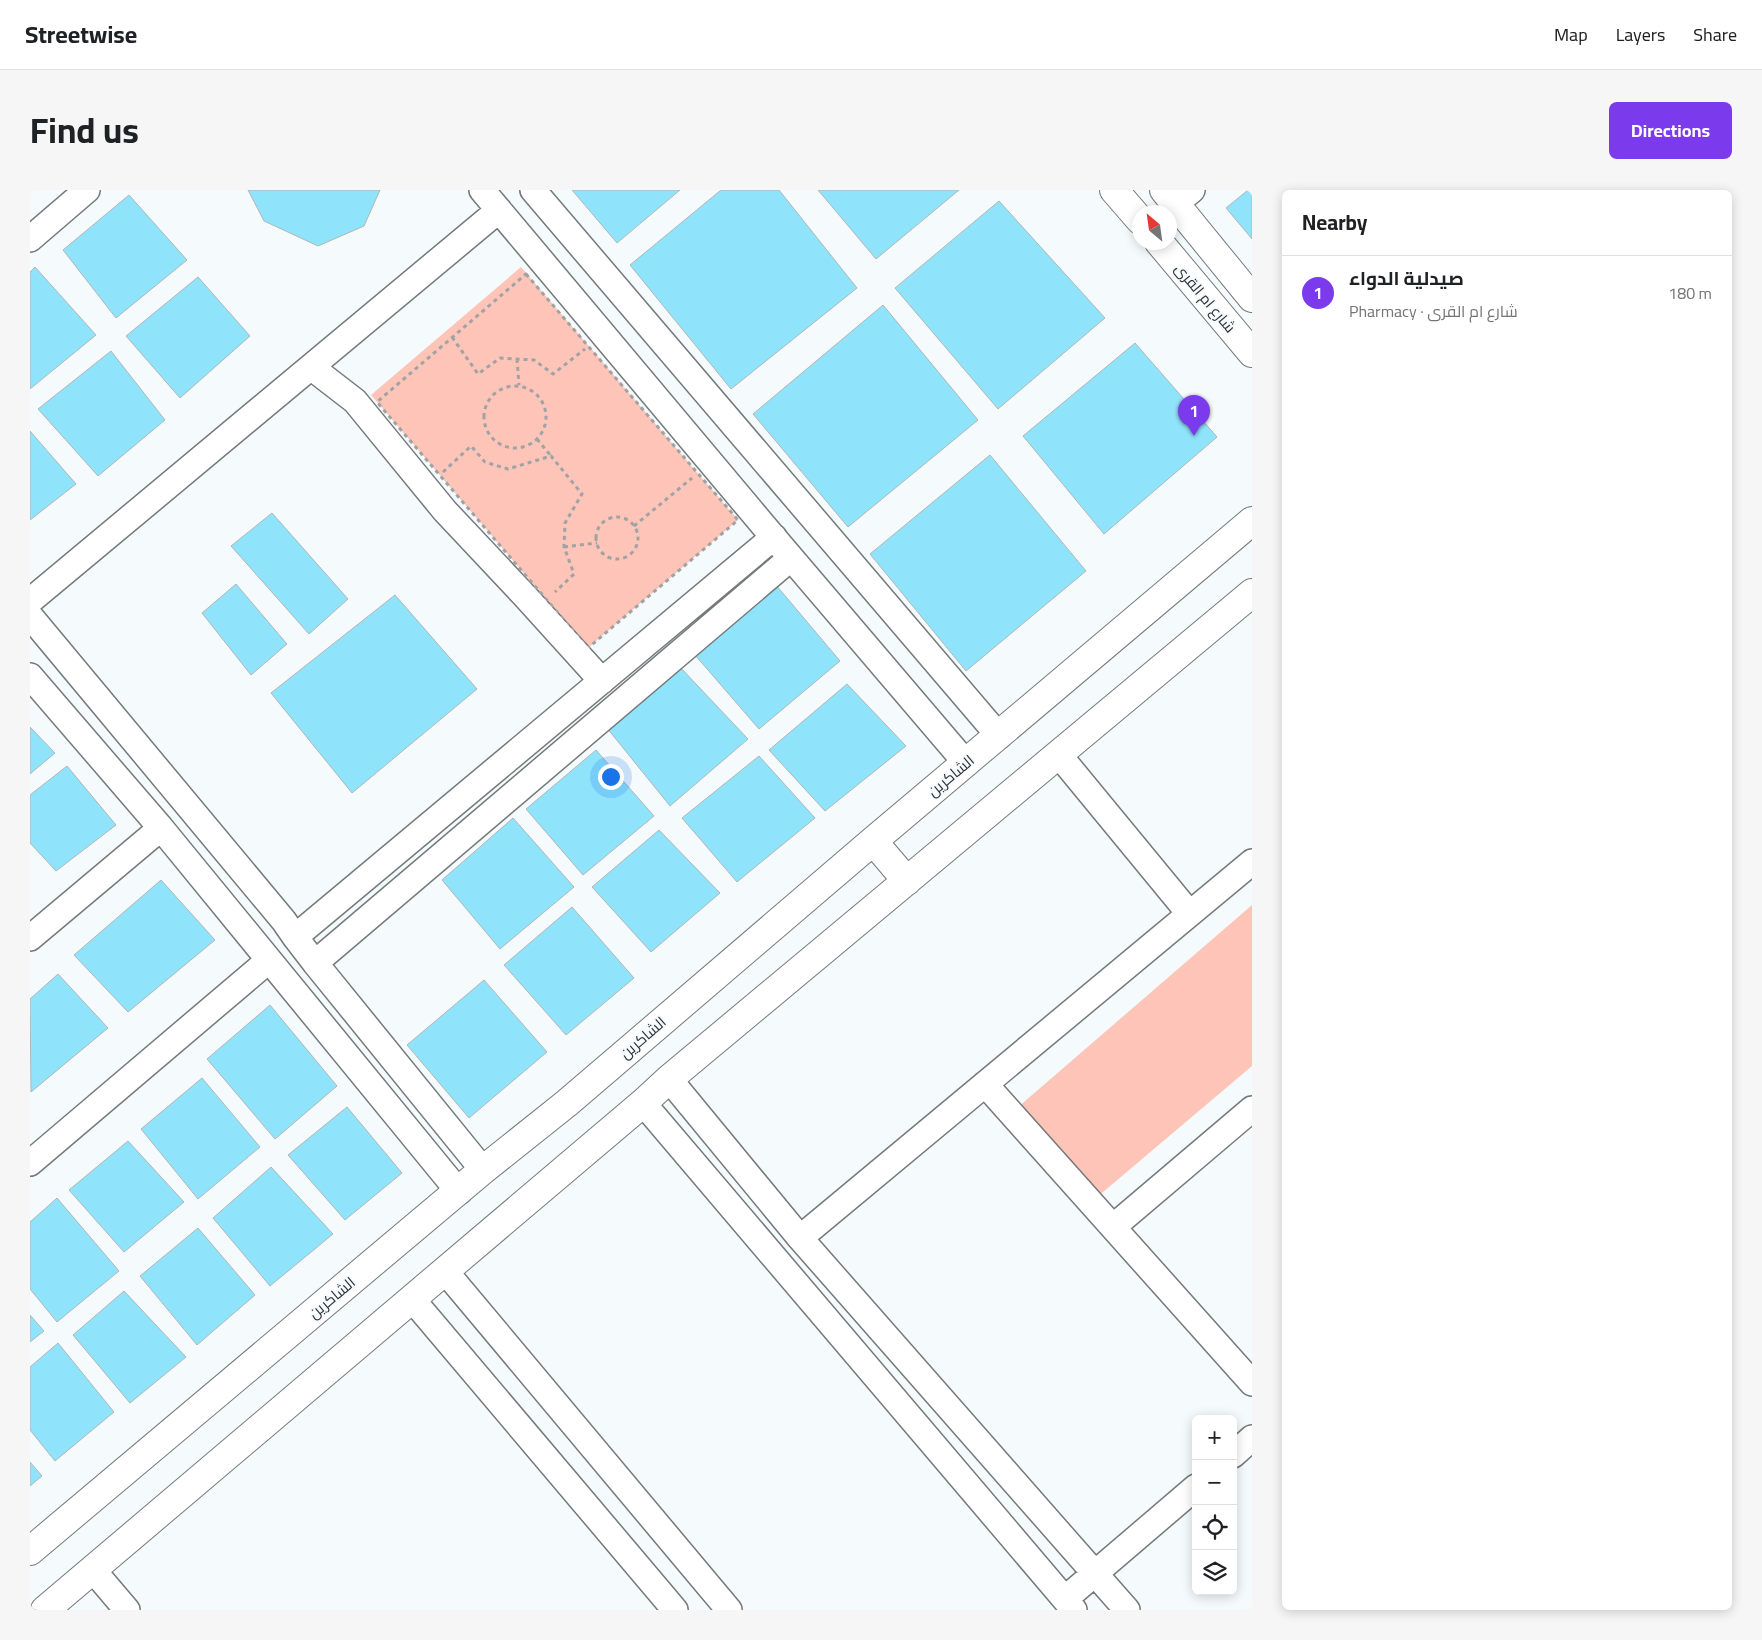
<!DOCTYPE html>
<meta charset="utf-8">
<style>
:root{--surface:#fff;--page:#f6f6f6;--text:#202124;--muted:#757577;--line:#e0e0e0;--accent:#7c3aed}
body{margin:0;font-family:Georgia,Cairo,serif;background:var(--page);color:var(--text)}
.controls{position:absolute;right:15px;bottom:15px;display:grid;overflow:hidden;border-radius:8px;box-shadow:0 2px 12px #0003}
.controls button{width:45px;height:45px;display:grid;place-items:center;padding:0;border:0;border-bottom:1px solid var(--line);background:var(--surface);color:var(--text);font:25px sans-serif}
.compass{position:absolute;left:1102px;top:15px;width:45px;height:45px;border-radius:50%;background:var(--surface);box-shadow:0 2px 12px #0003;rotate:331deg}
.you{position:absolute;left:580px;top:586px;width:18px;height:18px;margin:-12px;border:4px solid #fff;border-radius:50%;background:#1a73e8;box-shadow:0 0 0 8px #1a73e833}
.badge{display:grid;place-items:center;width:32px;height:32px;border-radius:50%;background:var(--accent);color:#fff;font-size:16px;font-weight:700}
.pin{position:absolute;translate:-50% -41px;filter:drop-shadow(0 1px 2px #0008)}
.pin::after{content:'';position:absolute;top:26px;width:18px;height:15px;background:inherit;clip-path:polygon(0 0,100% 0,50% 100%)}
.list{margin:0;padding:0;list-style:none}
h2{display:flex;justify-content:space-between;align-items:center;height:65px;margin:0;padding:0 20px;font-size:21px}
h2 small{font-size:16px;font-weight:400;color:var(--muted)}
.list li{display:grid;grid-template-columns:32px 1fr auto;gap:15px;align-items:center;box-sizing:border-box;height:75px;padding:0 20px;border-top:1px solid var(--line)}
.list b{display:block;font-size:19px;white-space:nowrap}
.list p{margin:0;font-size:16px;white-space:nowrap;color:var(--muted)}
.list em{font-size:16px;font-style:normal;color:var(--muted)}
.icon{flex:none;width:28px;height:28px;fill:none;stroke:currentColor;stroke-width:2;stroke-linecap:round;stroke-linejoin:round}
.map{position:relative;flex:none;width:1222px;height:1420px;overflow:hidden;border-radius:8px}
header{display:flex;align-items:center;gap:30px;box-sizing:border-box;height:70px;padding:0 25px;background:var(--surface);border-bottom:1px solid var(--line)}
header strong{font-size:24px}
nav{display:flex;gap:28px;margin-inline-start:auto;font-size:18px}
.intro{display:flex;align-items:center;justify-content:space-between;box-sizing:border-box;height:120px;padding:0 30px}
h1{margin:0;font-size:35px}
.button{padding:12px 22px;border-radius:8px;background:var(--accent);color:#fff;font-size:18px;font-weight:700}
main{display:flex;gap:30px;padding:0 30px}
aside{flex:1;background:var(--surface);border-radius:8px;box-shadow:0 2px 12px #0003}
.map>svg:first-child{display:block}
.green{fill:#fdc4b7}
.building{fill:#8fe4fc;stroke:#b1b6b7}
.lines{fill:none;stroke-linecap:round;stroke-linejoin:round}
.street-casing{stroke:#74797a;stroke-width:28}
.secondary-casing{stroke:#74797a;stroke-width:30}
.path{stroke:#a0a3a5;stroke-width:3;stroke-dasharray:4 4;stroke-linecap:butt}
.street{stroke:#fff;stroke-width:25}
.secondary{stroke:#fff;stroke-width:28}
.labels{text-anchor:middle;stroke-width:4;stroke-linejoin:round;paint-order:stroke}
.street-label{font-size:15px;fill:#2d2e2f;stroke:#f5fafc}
</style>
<header>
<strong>Streetwise</strong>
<nav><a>Map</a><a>Layers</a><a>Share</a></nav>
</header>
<div class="intro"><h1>Find us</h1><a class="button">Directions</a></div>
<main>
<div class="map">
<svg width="1222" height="1420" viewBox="0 0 1222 1420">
<rect width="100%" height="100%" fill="#f5fafc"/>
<path class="green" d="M491 77 708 330 558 458 341 205Z
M1222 715V876L1066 1008 987 918Z"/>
<path class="building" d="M218 0H350L334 36 288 56 234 31Z
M542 0H650L587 53Z
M691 0H749L827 98 701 199 600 75Z
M788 0H929L846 69Z
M1218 0H1222V49L1196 18Z
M99 5 157 70 86 128 33 60Z
M969 11 1075 128 968 219 865 98Z
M5 77 66 145 0 199V82Z
M168 87 220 146 150 208 96 146Z
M853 115 948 230 818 337 723 224Z
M1105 153 1187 247 1074 344 993 246Z
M81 161 135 230 68 286 8 219Z
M0 241 46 294 0 330Z
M960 265 1056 381 936 481 840 364Z
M242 323 318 409 279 444 201 356Z
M206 394 257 454 221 485 172 423Z
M746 395 810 471 729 539 665 465Z
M365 405 447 499 322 603 241 503Z
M649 476 718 549 640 616 577 538Z
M817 494 876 556 795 621 739 560Z
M0 537 25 563 0 584Z
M566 560 624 626 553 685 496 619Z
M729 566 785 628 707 692 652 628Z
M37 576 86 635 26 681 0 653V605Z
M483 628 544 697 470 759 412 690Z
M629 640 690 703 621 762 562 697Z
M131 690 185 750 98 822 44 765Z
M542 717 604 788 536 845 474 775Z
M28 784 78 838 1 902 0 809Z
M454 790 517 862 439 928 377 855Z
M240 815 307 896 245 949 177 869Z
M172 888 230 957 168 1009 111 939Z
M317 917 372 983 315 1030 258 965Z
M98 951 154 1012 94 1062 39 1000Z
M241 977 303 1044 240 1096 183 1028Z
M27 1008 89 1081 27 1132 0 1099V1032Z
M168 1038 225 1105 167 1155 110 1086Z
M94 1101 156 1167 100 1213 43 1145Z
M0 1125 14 1141 0 1152Z
M28 1153 84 1222 25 1271 0 1240V1177Z
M0 1272 12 1286 0 1296Z"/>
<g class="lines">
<defs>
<path id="street" d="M452 0 734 336 936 573
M503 0 969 546
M1145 14 1162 0
M0 49 57 0
M281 177 325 211 415 321 494 405 572 491
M0 411 469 20
M0 426 254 731 265 747 285 773 453 980
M0 486 131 638 429 1002
M1029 565 1159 723
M265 747 744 347
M0 748 131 638
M285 773 761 368
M639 889 770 1048 1097 1420
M955 894 1222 1193
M613 913 1044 1420
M0 973 239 770
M1083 1037 1222 919
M770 1048 1222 672
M415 1081 699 1420
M382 1109 645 1420
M1203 1265 1222 1248
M63 1380 97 1420
M1035 1409 1166 1297"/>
<path id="secondary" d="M1084 0 1110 30
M1134 0 1222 108
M1129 52 1222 163
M843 651 877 691
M0 1361 453 980 537 913 843 651 1222 331
M15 1420 613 913 639 889 1222 403"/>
</defs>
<use href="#street" class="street-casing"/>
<use href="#secondary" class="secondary-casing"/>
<path class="path" d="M496 84 708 330 558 458 347 212Z
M422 147 448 184 470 168 504 170 523 184 555 159
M487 169 489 195
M454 227a31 31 0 1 1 62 0a31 31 0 1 1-62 0Z
M507 249 521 266
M413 282 441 256 455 272 478 279 521 266 552 304 535 333 534 357 544 384 525 402
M566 348a21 21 0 1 1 42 0a21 21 0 1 1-42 0Z
M604 336 662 288
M534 357 567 353"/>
<use href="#street" class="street"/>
<use href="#secondary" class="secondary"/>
</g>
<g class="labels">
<g class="street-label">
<text transform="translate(1175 108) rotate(50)" y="5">شارع ام القرى</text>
<text transform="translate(921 586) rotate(-40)" y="5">الشاكرين</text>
<text transform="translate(613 848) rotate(-41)" y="5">الشاكرين</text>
<text transform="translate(302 1108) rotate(-40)" y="5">الشاكرين</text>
</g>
</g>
</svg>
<div class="controls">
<button>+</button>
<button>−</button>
<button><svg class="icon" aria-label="locate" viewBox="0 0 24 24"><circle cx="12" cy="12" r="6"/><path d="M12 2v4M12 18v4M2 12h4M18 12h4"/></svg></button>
<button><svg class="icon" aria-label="layers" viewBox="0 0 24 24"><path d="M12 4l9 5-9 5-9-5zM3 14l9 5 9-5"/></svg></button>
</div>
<svg class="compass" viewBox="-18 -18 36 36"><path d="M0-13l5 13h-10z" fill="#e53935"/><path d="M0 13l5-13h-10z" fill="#757577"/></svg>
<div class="you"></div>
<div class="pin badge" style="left:1164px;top:246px">1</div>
</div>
<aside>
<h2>Nearby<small></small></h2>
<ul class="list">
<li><span class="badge">1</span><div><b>صيدلية الدواء</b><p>Pharmacy · شارع ام القرى</p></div><em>180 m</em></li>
</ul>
</aside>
</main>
